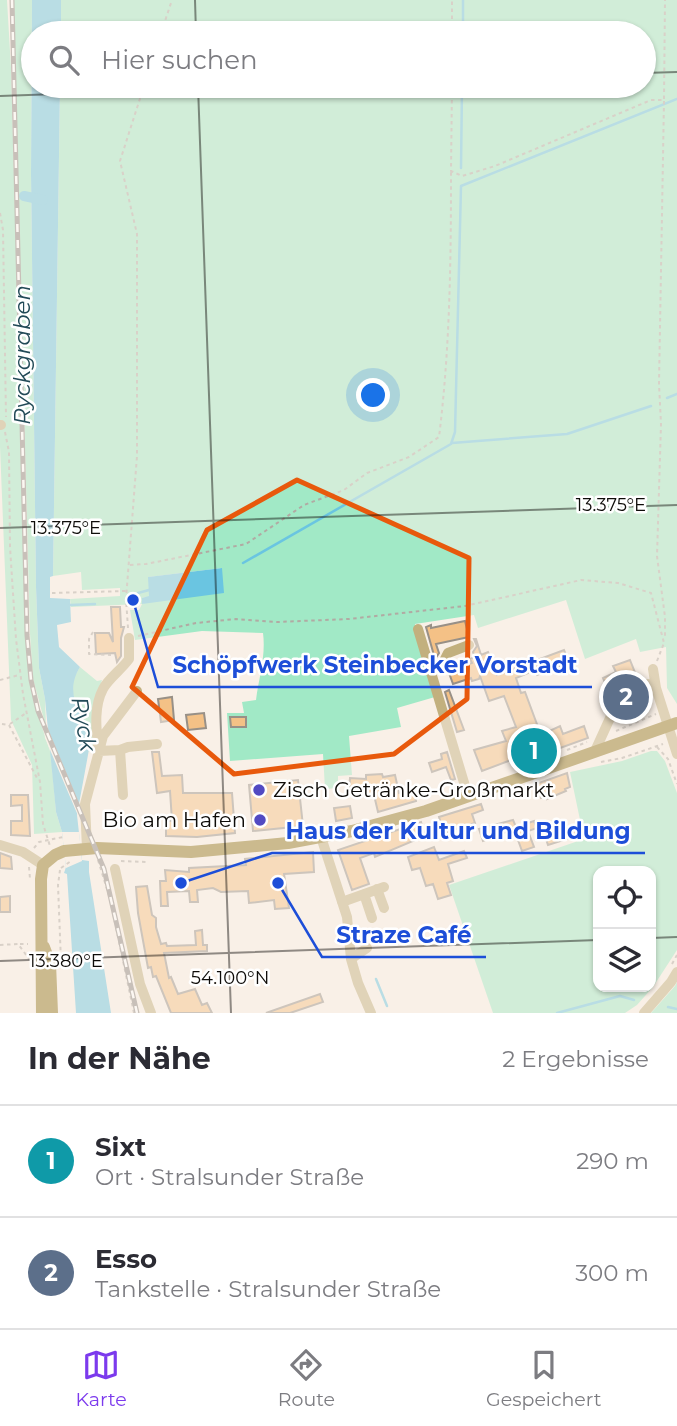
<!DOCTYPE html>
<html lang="de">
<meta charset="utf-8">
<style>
:root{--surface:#fff;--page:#f7f7f7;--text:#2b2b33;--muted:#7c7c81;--line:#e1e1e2;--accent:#7c3aed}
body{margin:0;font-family:Montserrat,sans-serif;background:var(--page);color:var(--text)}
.controls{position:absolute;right:21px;bottom:21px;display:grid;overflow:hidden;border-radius:14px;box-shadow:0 2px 5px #0004}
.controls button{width:63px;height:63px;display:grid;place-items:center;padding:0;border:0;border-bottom:2px solid var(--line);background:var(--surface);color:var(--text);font:35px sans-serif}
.you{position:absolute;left:374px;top:396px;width:24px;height:24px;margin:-18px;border:5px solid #fff;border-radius:50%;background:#1a73e8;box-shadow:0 0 0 10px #1a73e833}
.badge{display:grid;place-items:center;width:46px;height:46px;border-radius:50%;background:var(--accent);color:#fff;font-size:23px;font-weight:700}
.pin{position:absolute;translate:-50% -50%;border:4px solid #fff;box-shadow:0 2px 7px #0006}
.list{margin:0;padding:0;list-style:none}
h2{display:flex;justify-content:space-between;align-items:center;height:91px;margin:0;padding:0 28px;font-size:30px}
h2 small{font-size:23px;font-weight:400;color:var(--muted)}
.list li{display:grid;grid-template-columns:46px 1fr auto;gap:21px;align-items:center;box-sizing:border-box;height:112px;padding:0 28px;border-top:2px solid var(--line)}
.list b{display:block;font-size:26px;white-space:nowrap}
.list p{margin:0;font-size:23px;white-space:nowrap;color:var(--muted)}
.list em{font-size:23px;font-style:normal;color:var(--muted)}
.icon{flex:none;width:38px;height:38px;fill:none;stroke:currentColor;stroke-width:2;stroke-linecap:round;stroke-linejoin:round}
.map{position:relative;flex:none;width:677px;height:1013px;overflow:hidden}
.search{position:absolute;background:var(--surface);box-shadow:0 2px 5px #0004;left:21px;right:21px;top:21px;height:77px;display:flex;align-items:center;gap:18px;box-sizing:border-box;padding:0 24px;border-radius:38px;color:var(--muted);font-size:26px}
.sheet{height:315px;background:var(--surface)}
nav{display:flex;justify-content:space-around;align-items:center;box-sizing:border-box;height:98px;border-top:2px solid var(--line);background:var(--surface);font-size:19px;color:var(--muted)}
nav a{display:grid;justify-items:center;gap:4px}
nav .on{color:var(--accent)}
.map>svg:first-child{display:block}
.green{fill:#a1e9c6;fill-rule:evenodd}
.water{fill:#6ac5e1}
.pier{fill:#f9f0e7}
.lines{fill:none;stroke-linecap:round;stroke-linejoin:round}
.stream{stroke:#6ac5e1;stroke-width:2.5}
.canal{stroke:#6ac5e1;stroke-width:10}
.building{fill:#f4c186;stroke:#989087;stroke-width:2}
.path{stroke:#b1aaa3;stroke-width:2;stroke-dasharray:3.5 3.5;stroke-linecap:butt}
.minor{stroke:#c2b07e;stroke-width:10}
.major{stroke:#927822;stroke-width:12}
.rail-casing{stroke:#8c8680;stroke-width:5}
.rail{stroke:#fff;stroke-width:2.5;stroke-dasharray:8;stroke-linecap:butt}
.marked{fill:none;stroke:#e8590c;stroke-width:5;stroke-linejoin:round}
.ticks{fill:none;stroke:#0e0c09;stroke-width:2;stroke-opacity:0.45}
.poi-dot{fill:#524ac2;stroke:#fff;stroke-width:2.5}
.labels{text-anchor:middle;stroke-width:5;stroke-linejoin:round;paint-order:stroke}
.poi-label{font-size:21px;fill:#0e0c09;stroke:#fff;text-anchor:start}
.water-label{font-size:23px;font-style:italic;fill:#224a57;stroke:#fff}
.ticks-label{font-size:18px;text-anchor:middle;fill:#0e0c09;stroke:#fff;stroke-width:5;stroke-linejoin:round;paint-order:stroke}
.leader{fill:none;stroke:#1d4ed8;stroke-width:2.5}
.callout-dot{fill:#1d4ed8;stroke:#fff;stroke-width:2.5}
.callout-label{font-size:23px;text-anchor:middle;font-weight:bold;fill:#1d4ed8;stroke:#fff;stroke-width:5;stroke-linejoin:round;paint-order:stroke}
</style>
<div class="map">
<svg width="677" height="1013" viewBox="0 0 677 1013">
<rect width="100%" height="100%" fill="#f9f0e7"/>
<path class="green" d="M0 0H7L11 68 27 639 30 679 36 709 51 754 56 812 62 832 34 834 32 765 11 720 0 447Z
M13 0H32L31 174 36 587 39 668 45 699 46 727 33 679 30 634Z
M61 0H677V704L667 688 666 647 640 652 636 639 585 659 566 600 478 628 474 615 415 624 435 697 397 708 401 727 349 736 352 775 338 776V788L325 789 323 754 230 761 227 713H244L242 702 256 700C259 677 266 656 263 633L202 631 135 640 130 610H139L142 604 71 607 70 599 120 596V588L82 590 81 572 53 576 60 86H644V33H61ZM222 568 142 604V598L149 597V577Z
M80 667 97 681 102 680 97 698V749L89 752V736L72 692V680Z
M651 751H657L665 761 677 793V950L653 987 637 1005 625 1013H493L449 885 584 839 570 772 622 761ZM651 871V987H598V871Z
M677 982V1013H651L675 986Z"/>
<path class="water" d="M32 0H61V33H33V86H60L53 576 50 577V598L70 599 71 622 57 625 59 647 80 667C64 693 80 710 89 736L90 744 77 815 82 860 89 861V872L111 1013H76L67 874 64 873 66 867 62 832 56 812 45 699 39 668 36 587 31 174Z
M222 568 224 593 142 604V598L149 596 148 577Z"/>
<path class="pier" d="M47 727 80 806 79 818 45 738 44 729Z
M62 832H79L82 861 66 868Z"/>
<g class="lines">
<path class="stream" d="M463 33V0
M461 168 462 86
M667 398 677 394
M452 443 567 434 651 406
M243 563 451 444 455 432 461 186 677 99
M138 593 149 590
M70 605 95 604
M376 979 387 1006
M668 1007 677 1009
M557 1013 620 996 634 1000"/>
<path class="canal" d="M24 196 43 200"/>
</g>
<path class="building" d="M111 607H120L121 627H124L121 638V656L117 662 115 653 96 654 95 633H109L113 642Z
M465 621 469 637 436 644 439 653 435 659 426 627 431 625V628Z
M474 639H476L481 655 488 652 497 675 564 650 569 662 537 675 535 670 516 678 521 693 525 692 541 735 560 726 563 734 584 726 588 738 549 752 529 758 527 754 482 771 474 750 506 741 502 731 516 727 504 696 489 701 480 676 479 679 472 681 471 678 453 684 448 670 451 664 455 663 457 668 472 663 470 659 475 657 473 652 477 646Z
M630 660 638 680 617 689 611 697 603 678 616 672 613 666Z
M449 690 464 730 457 732 445 692Z
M172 697 174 720 161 722 158 699Z
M204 713 206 728 188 730 186 715Z
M230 717H246V727H231Z
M152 752H159L162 776 182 775 183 793H232L235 833 197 837 166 836V821H172L170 791 157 793Z
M447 752 455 779 451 780 446 767 432 772 429 763 442 759 441 754Z
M567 773 570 787 565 789 566 791 547 799V796L541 798 536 784Z
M382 774 383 777 395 775 399 793 414 789 416 801 378 812 374 795 357 794V792L349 791 350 778 366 779V775Z
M298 780 303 826 253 831 249 785Z
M11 795H28L30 836 11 835V821H22V805L11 806Z
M481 804 483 810 472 814 475 823 444 833 439 817Z
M350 806 352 818 336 821 334 808Z
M513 820 516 827 534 821 537 828 528 831 534 847 522 851 514 829 483 841 479 829Z
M421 822 425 836 375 857 374 853 360 858 369 884 352 890 338 850Z
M576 827 579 835 548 845 546 839Z
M434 847 439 860 464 851 467 858 448 864 453 881 447 883 451 895 438 899 433 884 426 886 420 868 412 870 408 857Z
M313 852 314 872 284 874 289 908 275 909 274 900 249 903 248 891 221 892 213 888 197 890 198 902H190L189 891 167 892 168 906H161L160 881H166L165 870 189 872V868L246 865 245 859Z
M0 853 11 857 12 869 0 868Z
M147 886 152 915 156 918V927L161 944 166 943 167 946 196 945 195 931 202 930 203 945H207V951L164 953 169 978 171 977 178 994 195 989 202 1005 207 1003 212 1013H171L156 976 153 977 151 967 148 968 138 913 136 887Z
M10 896V912H0V897Z
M320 994 323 1002 290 1013H266Z"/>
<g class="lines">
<path class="path" d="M161 33 172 0
M452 33V0
M452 86 451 171 462 176 495 166 651 100H664L659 384 661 424 657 556 665 617V638
M664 99 665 0
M0 213 3 230 6 417
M5 432 9 452 10 547 16 639 23 694 40 782 43 824 50 846
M130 565 146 564 246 544 304 505 344 490 367 473 409 457 439 437C450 349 451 260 451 171
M52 593 126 591
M128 628 126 599 137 456V234L120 161 144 86
M93 632 89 639V654L111 655
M138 636 196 623 236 619 277 622 349 619 465 606 581 580 618 583 651 593 664 643
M657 661 664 643
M0 680 19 675
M2 724 9 725 37 778
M10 724 26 713
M616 731 656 714
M657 747 668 759 677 784
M567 750 587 742
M601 762 622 758 663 744
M34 848 39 842 63 837
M98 860 110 899 134 1013
M121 861 147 862
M29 867 30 879
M61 868 71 861
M60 870 58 885 61 962
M20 944H28
M0 945 18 944 30 960
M672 964 677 955"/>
<path class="minor" d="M0 425H1
M418 629 468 796
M653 669 656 688 677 754
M430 670 442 665 448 653 469 645
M98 745C96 727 94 706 103 689 108 679 122 669 129 659V638
M120 750 128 747 157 744
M99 751 120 750 123 795
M595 751 620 696 648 684 656 688
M321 837 347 917 351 959 358 983 371 1013
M0 845 23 852 43 865
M87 849 85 804 103 736 137 691
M115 869 140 984 151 1013
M377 889 384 908
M364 894 372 918
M342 902 384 887
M351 959 367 948
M644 1013 671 982 677 972"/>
<path class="major" d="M44 947 50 963 52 1013
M42 1013 41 879 43 865 55 855 64 851 97 848 191 852 288 843 352 831 426 811 677 723"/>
<defs>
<path id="rail" d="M12 0 27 635 31 680 38 711 104 869 137 1013"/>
</defs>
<use href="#rail" class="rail-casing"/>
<use href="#rail" class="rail"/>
</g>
<path d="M0 0H677V1013H0ZM297 480 469 558 467 699 394 754 234 774 132 687 207 530Z" fill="#f9f0e7" fill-opacity=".55" fill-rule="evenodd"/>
<path class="marked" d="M297 480 469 558 467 699 394 754 234 774 132 687 207 530Z"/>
<path class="ticks" d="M195 0 196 33M644 73 677 72M198 86 231 1013M0 96 282 86M0 528 677 505M651 938 677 937M0 961 598 940"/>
<g class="poi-dot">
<circle cx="259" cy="790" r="7"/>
<circle cx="260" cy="820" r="7"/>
</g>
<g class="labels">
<g class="poi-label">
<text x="273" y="797">Zisch Getränke-Großmarkt</text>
<text x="246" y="827" text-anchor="end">Bio am Hafen</text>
</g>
<g class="water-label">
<text transform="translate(22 355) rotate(-90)" y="8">Ryckgraben</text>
<text transform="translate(84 724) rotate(80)" y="8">Ryck</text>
</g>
</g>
<g class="ticks-label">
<text x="611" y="511">13.375°E</text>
<text x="66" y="534">13.375°E</text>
<text x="66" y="967">13.380°E</text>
<text x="230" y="984">54.100°N</text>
</g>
<path class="leader" d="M133 600L158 687H592M181 883L272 853H645M278 883L322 957H486"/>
<g class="callout-dot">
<circle cx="133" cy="600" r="7"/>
<circle cx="181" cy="883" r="7"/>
<circle cx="278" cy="883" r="7"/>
</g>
<g class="callout-label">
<text x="375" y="673">Schöpfwerk Steinbecker Vorstadt</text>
<text x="458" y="839">Haus der Kultur und Bildung</text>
<text x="404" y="943">Straze Café</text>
</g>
</svg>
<div class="controls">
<button><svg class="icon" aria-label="locate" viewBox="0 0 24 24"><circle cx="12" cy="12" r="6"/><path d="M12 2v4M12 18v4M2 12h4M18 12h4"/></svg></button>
<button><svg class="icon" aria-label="layers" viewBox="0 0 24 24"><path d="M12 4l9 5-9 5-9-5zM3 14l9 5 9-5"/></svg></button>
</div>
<div class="you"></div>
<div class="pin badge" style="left:534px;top:751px;background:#0f9aa8">1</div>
<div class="pin badge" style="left:626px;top:697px;background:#5c6f8a">2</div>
<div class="search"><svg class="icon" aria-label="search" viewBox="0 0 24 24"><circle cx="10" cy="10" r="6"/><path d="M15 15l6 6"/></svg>Hier suchen</div>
</div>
<section class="sheet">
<h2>In der Nähe<small>2 Ergebnisse</small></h2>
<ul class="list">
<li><span class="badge" style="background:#0f9aa8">1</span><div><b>Sixt</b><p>Ort · Stralsunder Straße</p></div><em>290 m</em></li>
<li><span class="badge" style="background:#5c6f8a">2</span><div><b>Esso</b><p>Tankstelle · Stralsunder Straße</p></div><em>300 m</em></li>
</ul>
</section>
<nav>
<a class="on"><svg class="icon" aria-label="map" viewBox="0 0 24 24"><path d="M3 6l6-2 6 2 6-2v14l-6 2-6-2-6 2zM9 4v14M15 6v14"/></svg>Karte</a>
<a><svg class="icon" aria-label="directions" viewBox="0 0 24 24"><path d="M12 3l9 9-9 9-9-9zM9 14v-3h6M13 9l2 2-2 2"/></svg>Route</a>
<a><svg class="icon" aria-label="saved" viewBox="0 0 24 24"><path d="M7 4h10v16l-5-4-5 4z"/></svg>Gespeichert</a>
</nav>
